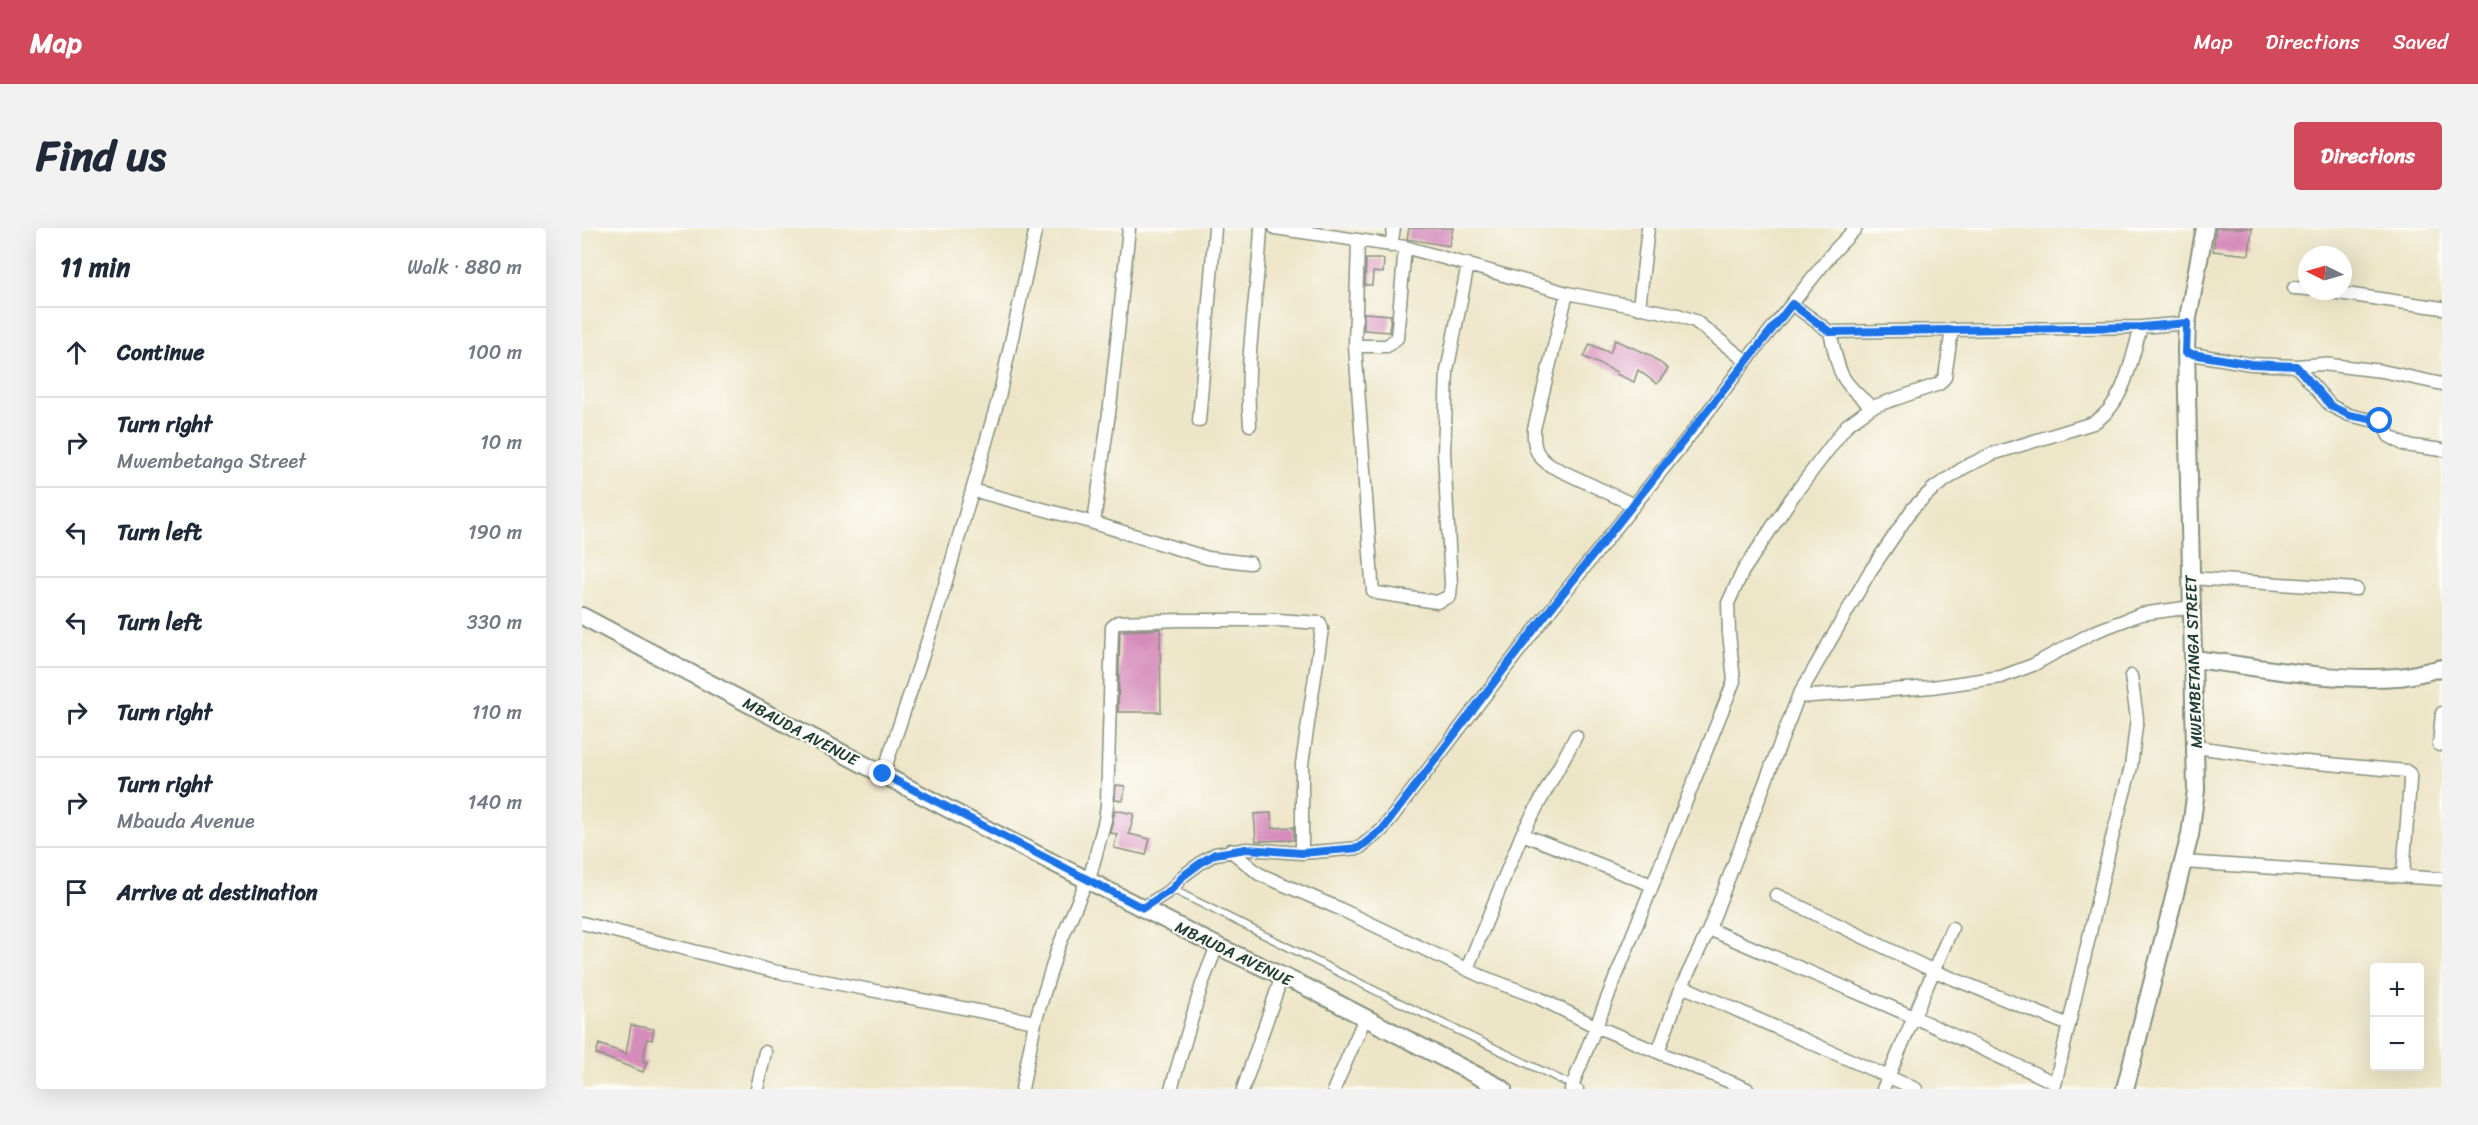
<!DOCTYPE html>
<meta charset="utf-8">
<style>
:root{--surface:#fff;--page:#f2f2f3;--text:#1f2937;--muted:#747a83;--line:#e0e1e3;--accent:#d1495b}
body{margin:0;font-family:Sriracha,sans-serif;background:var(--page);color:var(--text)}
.controls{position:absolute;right:18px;bottom:18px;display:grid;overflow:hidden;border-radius:6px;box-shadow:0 6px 24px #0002}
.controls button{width:54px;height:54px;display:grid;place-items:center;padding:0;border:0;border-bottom:2px solid var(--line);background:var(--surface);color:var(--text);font:30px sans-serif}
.compass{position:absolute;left:1716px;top:18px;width:54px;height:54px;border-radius:50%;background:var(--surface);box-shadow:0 6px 24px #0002;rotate:275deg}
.stop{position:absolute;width:18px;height:18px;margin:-14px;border:4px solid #1a73e8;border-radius:50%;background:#fff}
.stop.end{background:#1a73e8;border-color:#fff;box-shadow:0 2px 6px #0008}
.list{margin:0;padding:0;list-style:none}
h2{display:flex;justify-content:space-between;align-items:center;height:78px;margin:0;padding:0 24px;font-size:26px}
h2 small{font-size:20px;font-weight:400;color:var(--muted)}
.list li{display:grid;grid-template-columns:39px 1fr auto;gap:18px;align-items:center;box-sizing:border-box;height:90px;padding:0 24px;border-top:2px solid var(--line)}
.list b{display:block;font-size:22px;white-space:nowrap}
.list p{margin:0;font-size:20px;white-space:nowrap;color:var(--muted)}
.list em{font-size:20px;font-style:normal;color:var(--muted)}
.icon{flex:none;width:33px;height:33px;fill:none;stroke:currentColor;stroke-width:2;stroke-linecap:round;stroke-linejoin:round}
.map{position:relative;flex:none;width:1860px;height:861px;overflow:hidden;border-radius:6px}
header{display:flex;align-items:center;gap:36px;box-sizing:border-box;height:84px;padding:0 30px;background:var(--accent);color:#fff}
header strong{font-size:28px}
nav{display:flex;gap:33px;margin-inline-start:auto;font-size:21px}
.intro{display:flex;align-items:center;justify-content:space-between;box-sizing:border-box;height:144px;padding:0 36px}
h1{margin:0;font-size:42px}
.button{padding:15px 27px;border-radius:6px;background:var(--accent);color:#fff;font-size:21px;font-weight:700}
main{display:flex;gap:36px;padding:0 36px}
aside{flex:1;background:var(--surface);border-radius:6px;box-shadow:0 6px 24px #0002}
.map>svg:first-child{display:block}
.building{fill:#d68cbb}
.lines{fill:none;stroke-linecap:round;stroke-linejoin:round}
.lane-casing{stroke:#86917e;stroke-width:9}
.street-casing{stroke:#86917e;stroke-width:15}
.secondary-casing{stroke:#86917e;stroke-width:20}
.lane{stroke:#fff;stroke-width:6}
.street{stroke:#fff;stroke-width:12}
.secondary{stroke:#fff;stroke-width:16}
.route{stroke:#1a73e8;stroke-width:8}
.labels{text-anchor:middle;stroke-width:4.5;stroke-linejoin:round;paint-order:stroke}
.street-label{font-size:16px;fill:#1f3d34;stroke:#fdfcf7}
</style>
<header>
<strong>Map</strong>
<nav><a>Map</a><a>Directions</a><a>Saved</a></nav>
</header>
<div class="intro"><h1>Find us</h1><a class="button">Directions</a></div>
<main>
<aside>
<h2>11 min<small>Walk · 880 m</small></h2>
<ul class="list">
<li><svg class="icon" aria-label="ahead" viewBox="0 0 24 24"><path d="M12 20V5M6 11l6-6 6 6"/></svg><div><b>Continue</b></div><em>100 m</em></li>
<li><svg class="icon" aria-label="right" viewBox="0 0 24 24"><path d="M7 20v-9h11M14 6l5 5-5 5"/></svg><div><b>Turn right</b><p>Mwembetanga Street</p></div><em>10 m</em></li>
<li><svg class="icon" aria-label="left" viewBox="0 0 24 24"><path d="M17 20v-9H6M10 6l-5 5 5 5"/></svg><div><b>Turn left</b></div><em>190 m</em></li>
<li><svg class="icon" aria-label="left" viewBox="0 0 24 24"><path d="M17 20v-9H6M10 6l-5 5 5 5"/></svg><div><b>Turn left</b></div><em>330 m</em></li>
<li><svg class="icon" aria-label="right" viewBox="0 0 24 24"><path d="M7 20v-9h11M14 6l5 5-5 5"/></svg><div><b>Turn right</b></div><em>110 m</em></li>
<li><svg class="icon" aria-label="right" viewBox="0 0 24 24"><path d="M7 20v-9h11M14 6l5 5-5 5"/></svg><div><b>Turn right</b><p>Mbauda Avenue</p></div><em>140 m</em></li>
<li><svg class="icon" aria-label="arrive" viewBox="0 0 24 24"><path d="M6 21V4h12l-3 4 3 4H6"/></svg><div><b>Arrive at destination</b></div></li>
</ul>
</aside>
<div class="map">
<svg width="1860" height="861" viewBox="0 0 1860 861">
<rect width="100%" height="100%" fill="#fdfcf7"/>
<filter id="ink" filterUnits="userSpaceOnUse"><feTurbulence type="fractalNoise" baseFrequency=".0167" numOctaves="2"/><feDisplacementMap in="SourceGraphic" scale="12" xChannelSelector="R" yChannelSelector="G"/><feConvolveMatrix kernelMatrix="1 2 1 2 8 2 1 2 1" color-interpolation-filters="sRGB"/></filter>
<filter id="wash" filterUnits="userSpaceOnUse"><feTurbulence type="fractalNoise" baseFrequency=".008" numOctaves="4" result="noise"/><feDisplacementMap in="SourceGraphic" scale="24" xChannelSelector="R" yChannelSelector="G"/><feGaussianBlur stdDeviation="1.35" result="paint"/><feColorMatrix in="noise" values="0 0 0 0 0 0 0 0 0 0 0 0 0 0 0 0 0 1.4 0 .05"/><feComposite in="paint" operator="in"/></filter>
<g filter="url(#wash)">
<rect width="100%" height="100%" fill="#ede5c7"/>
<g id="blocks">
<path class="building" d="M827 0H871L867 18 825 11Z
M1634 0H1670L1667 27 1631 23Z
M784 31H802L801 45 791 44 790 57H783Z
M782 85 809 87 807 104 782 102Z
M1033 112 1068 127 1086 141 1075 156 1056 142 1052 154 1034 146 1035 144 1002 129 1008 116 1028 125Z
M578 401 579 484H536L538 403Z
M534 557 543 558 541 573 533 572Z
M533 582 552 586 547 606 568 611 564 627 532 620 535 606 528 605Z
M689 585 690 600 712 599V612L674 613 672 586Z
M49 797 72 801 70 812 65 811 61 833 65 834 61 844 14 826 17 816 44 826Z"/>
</g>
</g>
<g filter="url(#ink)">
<use href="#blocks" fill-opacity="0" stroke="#86917e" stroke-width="1.5"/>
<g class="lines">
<defs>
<path id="lane" d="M590 661 798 765 998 861"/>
<path id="street" d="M693 0 823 19 985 65 1096 87 1113 93 1164 133
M776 12 773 118 790 353 791 363 795 365 855 374 868 368 869 356 862 224 865 143 886 36
M809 18 812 0
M1712 60 1725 61
M1743 63 1860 80
M985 65 952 201C951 219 954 228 969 238L1052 277
M1210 76 1248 104 1559 99 1605 95
M1057 80 1066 0
M1248 104C1258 146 1256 151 1290 179
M773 118H805L815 110 823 19
M1604 125 1669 136 1714 138 1740 136 1800 143 1860 156
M1714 138 1749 178 1767 187 1802 195 1807 208 1823 217 1860 222
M617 193 633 0
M668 197C662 131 676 66 679 0
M390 262 512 295 626 330 668 335
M512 295 529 170 547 0
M1609 350 1774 361
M1216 469 1350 459 1419 449 1451 437 1512 404 1559 386 1610 379
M1857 517 1860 485
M1614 519 1713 533 1824 543 1828 546V553L1821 647
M301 546 354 388 417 169 454 0
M940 606 1070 657
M648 622 677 646 756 680 901 749 955 769 1013 798 1165 861
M1601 634 1860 651
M1194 667 1352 743 1487 797
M561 680 590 661 601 648 620 634 633 626 665 621 720 625 777 620 800 602 959 394 1116 197 1164 133 1252 23 1274 0
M0 695 191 743 453 794
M1127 701 1332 789 1473 855
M885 741 940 606 994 508
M1100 758 1334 861
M1076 824 1100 758 1127 701 1216 469 1287 345 1331 280 1352 260 1383 239 1410 226 1511 195C1543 177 1549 131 1559 99
M175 861 183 824
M440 861 453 794 476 720 504 654 507 652 523 592 525 577 530 399 536 394 600 392H696L738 395 740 401 720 536V625
M589 861 620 756 635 718
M661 861 700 748
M752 861 783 790
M989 861 1152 453 1147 405 1146 375 1161 343 1211 268 1265 197 1290 179 1357 156 1363 149 1370 101
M1301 861 1370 700
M1472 861 1529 614 1549 539 1555 490 1549 448"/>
<path id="secondary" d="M0 388 389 593 635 718 724 759 921 861
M1612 431C1678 439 1748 454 1815 449 1830 448 1845 443 1860 440
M1543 861 1608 607 1614 562 1604 122 1605 95 1623 0"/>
</defs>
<use href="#lane" class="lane-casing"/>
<use href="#street" class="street-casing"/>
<use href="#secondary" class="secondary-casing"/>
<use href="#lane" class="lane"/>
<use href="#street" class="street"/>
<use href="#secondary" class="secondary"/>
</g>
</g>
<g class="lines" filter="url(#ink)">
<path class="route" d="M301 546 561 680 590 661 601 648 620 634 633 626 664 621 720 625 777 620 800 602 958 394 1210 76 1248 104 1559 99 1605 95 1604 125 1669 136 1714 138 1749 178 1767 187 1798 193"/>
</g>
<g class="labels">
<g class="street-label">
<text transform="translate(1611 434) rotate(-92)" y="6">MWEMBETANGA STREET</text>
<text transform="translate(219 503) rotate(28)" y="6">MBAUDA AVENUE</text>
<text transform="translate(652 725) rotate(26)" y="6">MBAUDA AVENUE</text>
</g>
</g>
</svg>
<div class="controls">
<button>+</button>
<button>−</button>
</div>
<svg class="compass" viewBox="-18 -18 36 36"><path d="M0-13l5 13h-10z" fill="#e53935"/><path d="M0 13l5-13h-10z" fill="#747a83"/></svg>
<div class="stop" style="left:1798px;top:193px"></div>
<div class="stop end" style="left:301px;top:546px"></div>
</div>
</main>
